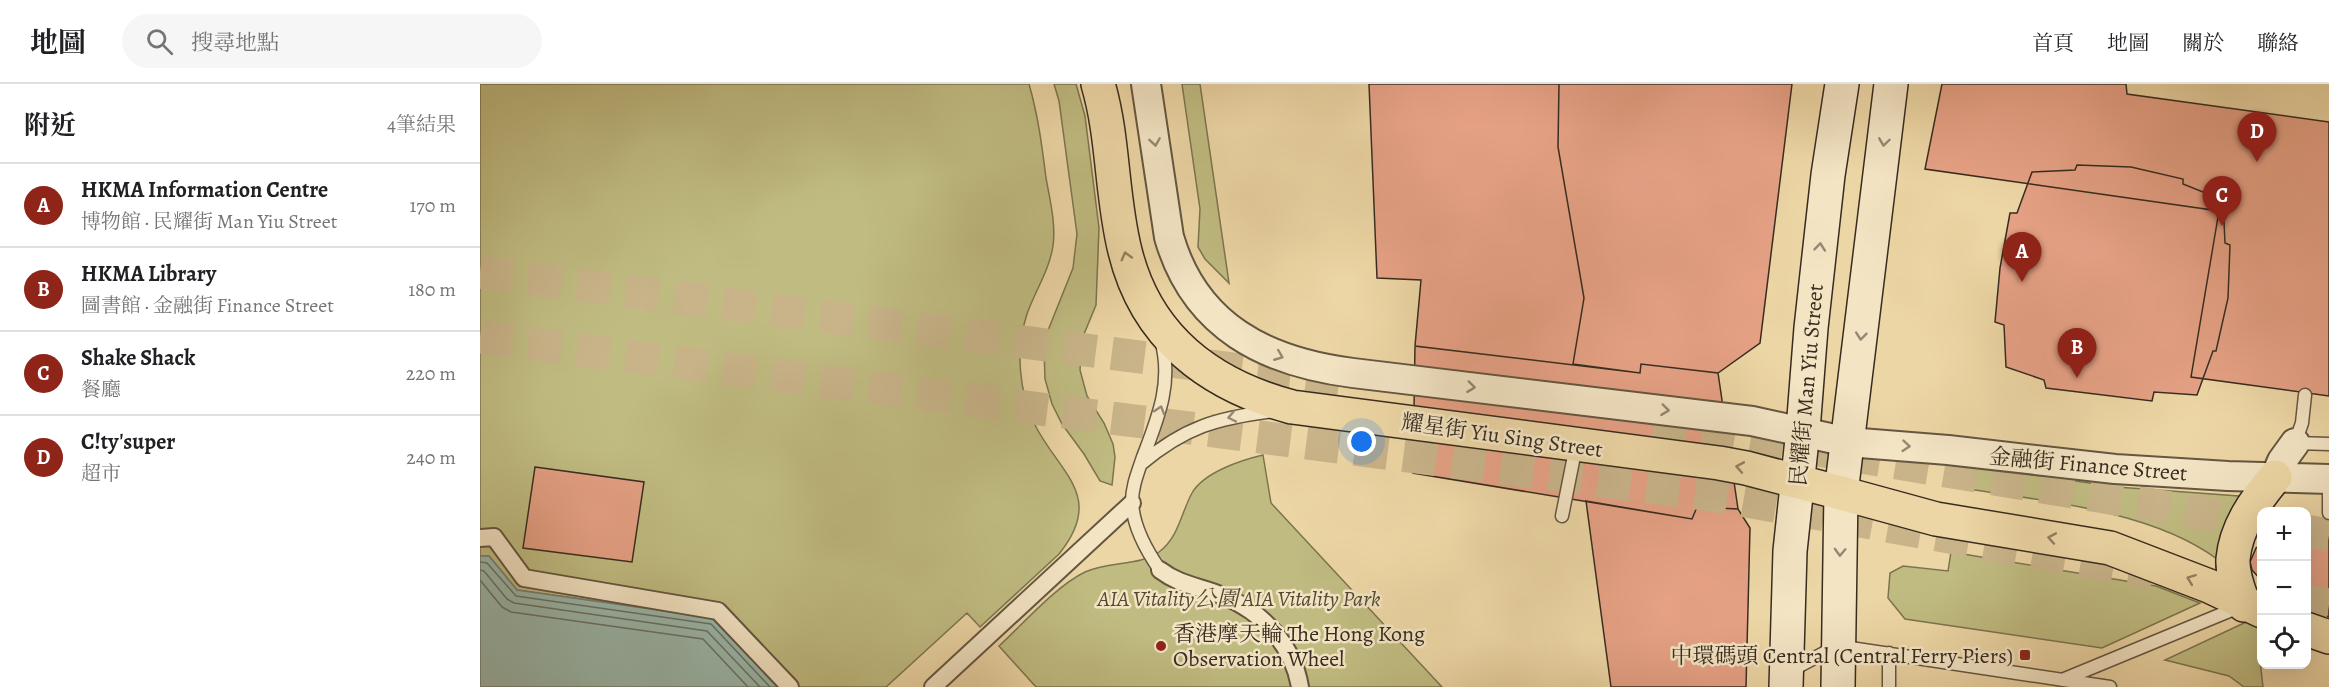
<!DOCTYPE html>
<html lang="zh-TW">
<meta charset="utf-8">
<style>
:root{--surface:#fff;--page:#f6f6f6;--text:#202124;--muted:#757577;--line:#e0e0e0;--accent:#8f2418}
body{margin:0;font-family:Alegreya,"Noto Serif TC",serif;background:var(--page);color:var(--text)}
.controls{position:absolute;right:18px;bottom:18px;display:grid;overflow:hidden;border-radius:12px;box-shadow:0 6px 24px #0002}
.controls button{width:54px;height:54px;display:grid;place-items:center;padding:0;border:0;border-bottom:2px solid var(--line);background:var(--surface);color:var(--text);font:30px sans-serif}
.you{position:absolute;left:882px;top:358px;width:21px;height:21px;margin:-15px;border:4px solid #fff;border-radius:50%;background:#1a73e8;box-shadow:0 0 0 9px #1a73e833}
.badge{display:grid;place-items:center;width:39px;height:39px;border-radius:50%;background:var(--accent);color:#fff;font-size:20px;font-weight:700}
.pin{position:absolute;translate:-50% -50px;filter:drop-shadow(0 2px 3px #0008)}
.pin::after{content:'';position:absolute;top:32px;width:21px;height:18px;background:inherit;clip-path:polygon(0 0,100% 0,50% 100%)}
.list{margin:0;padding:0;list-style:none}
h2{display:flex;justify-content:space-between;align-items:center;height:78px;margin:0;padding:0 24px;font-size:26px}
h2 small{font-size:20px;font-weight:400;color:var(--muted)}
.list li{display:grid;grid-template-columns:39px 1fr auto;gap:18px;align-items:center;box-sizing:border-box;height:84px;padding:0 24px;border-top:2px solid var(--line)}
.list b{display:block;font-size:22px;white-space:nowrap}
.list p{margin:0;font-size:20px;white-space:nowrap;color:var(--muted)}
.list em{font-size:20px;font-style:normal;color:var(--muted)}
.icon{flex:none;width:33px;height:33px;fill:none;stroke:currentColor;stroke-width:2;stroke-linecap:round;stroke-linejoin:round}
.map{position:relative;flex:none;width:1849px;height:603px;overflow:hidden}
header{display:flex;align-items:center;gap:36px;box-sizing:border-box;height:84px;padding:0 30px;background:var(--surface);border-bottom:2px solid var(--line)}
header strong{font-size:28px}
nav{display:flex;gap:33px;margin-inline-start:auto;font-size:21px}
.search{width:420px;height:54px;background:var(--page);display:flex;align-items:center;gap:15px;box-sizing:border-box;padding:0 21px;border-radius:33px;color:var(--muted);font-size:22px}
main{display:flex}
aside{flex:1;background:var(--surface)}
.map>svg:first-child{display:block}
.green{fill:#c0bc81;stroke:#7c7450;stroke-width:1.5}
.water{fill:#9ab8ac;stroke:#728074;stroke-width:1.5}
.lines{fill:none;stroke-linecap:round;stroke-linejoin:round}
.shore{stroke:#687266;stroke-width:1.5}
.building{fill:#e6a185;stroke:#372c20;stroke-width:1.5}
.trunk-tunnel{stroke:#c9b48a;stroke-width:33;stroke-dasharray:33 16;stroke-linecap:butt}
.service-casing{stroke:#645641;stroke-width:15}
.pedestrian-casing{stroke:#645641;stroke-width:20}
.tertiary-casing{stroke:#645641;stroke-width:32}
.secondary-casing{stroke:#372c20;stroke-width:36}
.primary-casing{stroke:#372c20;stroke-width:36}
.trunk-casing{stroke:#372c20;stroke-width:36}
.service{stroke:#f3e4c4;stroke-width:12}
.pedestrian{stroke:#f3e4c4;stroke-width:16}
.tertiary{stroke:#f3e4c4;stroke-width:28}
.secondary{stroke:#f3e4c4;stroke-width:33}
.primary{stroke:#edd6a5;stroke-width:33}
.trunk{stroke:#edd6a5;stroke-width:33}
.oneway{stroke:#958872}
.oneway2{stroke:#928162}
.poi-dot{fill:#8f2418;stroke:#f3e4c4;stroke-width:2}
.labels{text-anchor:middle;stroke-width:5;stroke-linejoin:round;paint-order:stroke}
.street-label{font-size:22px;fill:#372c20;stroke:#f3e4c4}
.park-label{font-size:22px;font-style:italic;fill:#524933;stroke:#f3e4c4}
.poi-label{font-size:22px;fill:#372c20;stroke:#f3e4c4;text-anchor:start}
</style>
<header>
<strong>地圖</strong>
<div class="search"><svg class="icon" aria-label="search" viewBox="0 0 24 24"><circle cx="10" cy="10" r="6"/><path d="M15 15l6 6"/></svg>搜尋地點</div>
<nav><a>首頁</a><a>地圖</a><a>關於</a><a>聯絡</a></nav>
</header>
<main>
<aside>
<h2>附近<small>4筆結果</small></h2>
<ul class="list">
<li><span class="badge">A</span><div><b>HKMA Information Centre</b><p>博物館 · 民耀街 Man Yiu Street</p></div><em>170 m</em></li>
<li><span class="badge">B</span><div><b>HKMA Library</b><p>圖書館 · 金融街 Finance Street</p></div><em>180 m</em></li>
<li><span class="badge">C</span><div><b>Shake Shack</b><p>餐廳</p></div><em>220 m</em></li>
<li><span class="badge">D</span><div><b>C!ty'super</b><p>超市</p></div><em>240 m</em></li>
</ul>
</aside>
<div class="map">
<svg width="1849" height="603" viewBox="0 0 1849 603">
<rect width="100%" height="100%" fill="#edd6a5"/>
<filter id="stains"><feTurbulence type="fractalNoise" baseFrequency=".00333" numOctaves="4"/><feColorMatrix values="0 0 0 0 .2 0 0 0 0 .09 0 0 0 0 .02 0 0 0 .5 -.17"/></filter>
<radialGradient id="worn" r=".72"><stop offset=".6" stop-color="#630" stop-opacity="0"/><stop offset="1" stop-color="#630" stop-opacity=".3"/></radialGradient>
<path class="green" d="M0 0H549C558 31 562 62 566 94 570 116 576 140 573 162 569 187 555 207 547 230 535 266 539 308 555 341 579 389 626 412 579 470L500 543 487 529 406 603H298L234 534 37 506 9 472H0Z
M574 0H596L605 32 619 144 616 221 602 255 600 286 607 312 624 339 633 360 635 373 632 401 620 397 604 370 582 340 572 320 565 295 564 265 567 249 593 184 597 150 579 17Z
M702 0H720L749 199 725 175 718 163 720 125Z
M783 371 791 419 962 603H556L519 562C543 540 576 502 605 488 628 477 660 482 679 468 699 453 701 429 712 409 724 388 762 376 783 371Z
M1478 380 1637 403 1759 412 1761 417 1737 475C1670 425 1556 416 1475 403Z
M1471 468 1676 502 1720 519 1622 564 1425 535 1408 514 1410 489 1423 482 1468 487Z
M1772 537 1781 542V560L1778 559 1783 603H1764L1749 592 1685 576 1764 539Z"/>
<path class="water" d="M0 472H9L37 506 234 534 298 603H0Z"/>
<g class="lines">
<path class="shore" d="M0 478 7 479 36 512 231 540 290 603
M0 486 4 487 27 515 34 519 227 547 280 603
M0 496 22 523 31 528 223 555 268 603"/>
</g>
<path class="building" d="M889 0H1312L1280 259 1238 289 1161 280 1160 289 935 262 941 196 897 194Z
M1079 0H1312L1280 259 1238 289 1161 280 1160 289 1093 280 1104 214 1078 63Z
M1462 0H1646L1647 10 1849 38V312L1711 293 1739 127 1445 85Z
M1597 81 1651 83 1703 95V100L1743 116 1745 159 1750 161 1748 214 1736 267H1733L1717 311 1674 308 1672 317 1566 304 1564 296 1526 283 1524 241 1515 238 1520 184 1530 129H1537L1552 88 1595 86Z
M935 262 1160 289 1161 280 1238 289 1258 425 1217 423 1212 435 933 389Z
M55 383 164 398 152 478 43 464Z
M1106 417 1212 435 1217 423 1258 425 1270 444 1266 603H1131Z
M1849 445V533L1826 523V448Z
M1782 460V497L1772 486 1770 478 1776 464Z"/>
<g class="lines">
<path class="trunk-tunnel" d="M0 188 870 300
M0 253 1232 411 1673 489
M1174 339 1782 439
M1826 447 1849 451
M1826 517 1849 521"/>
<defs>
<path id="service" d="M1825 311 1822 339 1815 359 1849 360
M661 380C705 343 737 334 793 327
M1849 429V395
M1082 432 1096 362
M680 486C666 466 653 443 652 418 652 402 658 388 663 373 678 334 693 298 681 256
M1409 569V603
M1310 587 1357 562 1630 603
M1582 596 1759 523"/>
<path id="pedestrian" d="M0 454 14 453 44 494 238 527 310 603
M680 486C701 502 720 502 743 512 782 527 813 561 820 603
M453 603 652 419"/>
<path id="tertiary" d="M666 0 689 153C715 243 786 278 873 289L1272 337 1368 358 1468 366 1635 385 1748 392 1849 395
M1795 393 1802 377 1815 359"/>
<path id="secondary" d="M1306 603 1310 467 1323 346 1331 244 1348 91 1362 0
M1358 603 1361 409 1411 0"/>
<path id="primary" d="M618 0C634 54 631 112 645 167 666 253 729 301 812 323L1239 379 1266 384 1361 409"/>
<path id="trunk" d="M1361 409 1456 435 1630 464 1729 502 1782 527
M1764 521C1759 507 1752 491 1753 475 1756 443 1775 417 1795 393
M1826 545 1849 553"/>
</defs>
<use href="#service" class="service-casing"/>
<use href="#pedestrian" class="pedestrian-casing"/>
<use href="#tertiary" class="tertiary-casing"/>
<use href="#secondary" class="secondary-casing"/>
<use href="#primary" class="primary-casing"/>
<use href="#trunk" class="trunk-casing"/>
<use href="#service" class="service"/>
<use href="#pedestrian" class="pedestrian"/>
<use href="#tertiary" class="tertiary"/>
<use href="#secondary" class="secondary"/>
<use href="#primary" class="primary"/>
<use href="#trunk" class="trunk"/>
</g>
<defs><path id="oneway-chevron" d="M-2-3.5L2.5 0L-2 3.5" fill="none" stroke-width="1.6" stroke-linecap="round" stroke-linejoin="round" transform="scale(1.5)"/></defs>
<g class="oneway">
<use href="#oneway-chevron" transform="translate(675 58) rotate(81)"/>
<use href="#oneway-chevron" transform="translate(1404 58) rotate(98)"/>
<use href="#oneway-chevron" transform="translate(1340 163) rotate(-84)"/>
<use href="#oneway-chevron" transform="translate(1381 252) rotate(96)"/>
<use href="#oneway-chevron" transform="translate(799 272) rotate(22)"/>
<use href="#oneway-chevron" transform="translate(991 303) rotate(7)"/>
<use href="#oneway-chevron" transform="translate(680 326) rotate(-73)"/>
<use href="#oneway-chevron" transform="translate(1185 326) rotate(7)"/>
<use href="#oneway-chevron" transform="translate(752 333) rotate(168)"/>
<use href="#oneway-chevron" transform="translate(1426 362) rotate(5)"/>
<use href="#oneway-chevron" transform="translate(1360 468) rotate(92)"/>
</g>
<g class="oneway2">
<use href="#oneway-chevron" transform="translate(646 172) rotate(-105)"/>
<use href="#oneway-chevron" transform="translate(1260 383) rotate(-170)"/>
<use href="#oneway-chevron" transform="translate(1572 454) rotate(-170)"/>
<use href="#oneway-chevron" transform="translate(1711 495) rotate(-159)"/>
</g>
<g class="poi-dot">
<circle cx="681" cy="562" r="6"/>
<rect x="1539" y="565" width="12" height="12" rx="3"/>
</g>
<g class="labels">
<g class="street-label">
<text transform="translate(1326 301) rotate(-85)" y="8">民耀街 Man Yiu Street</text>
<text transform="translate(1022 351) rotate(8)" y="8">耀星街 Yiu Sing Street</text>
<text transform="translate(1608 380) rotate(5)" y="8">金融街 Finance Street</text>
</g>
<g class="park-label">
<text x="759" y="522">AIA Vitality公園 AIA Vitality Park</text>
</g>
<g class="poi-label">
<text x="693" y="557">香港摩天輪 The Hong Kong<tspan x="693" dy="25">Observation Wheel</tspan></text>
<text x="1533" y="579" text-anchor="end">中環碼頭 Central (Central Ferry Piers)</text>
</g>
</g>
<rect width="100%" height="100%" filter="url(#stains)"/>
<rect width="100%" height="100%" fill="url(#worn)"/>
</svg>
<div class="controls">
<button>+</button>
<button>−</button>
<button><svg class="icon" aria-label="locate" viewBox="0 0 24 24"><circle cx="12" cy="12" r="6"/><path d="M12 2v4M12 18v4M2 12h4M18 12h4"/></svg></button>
</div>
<div class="you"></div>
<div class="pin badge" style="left:1542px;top:198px">A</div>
<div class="pin badge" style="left:1597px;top:294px">B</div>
<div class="pin badge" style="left:1742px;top:142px">C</div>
<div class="pin badge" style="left:1777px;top:78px">D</div>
</div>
</main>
